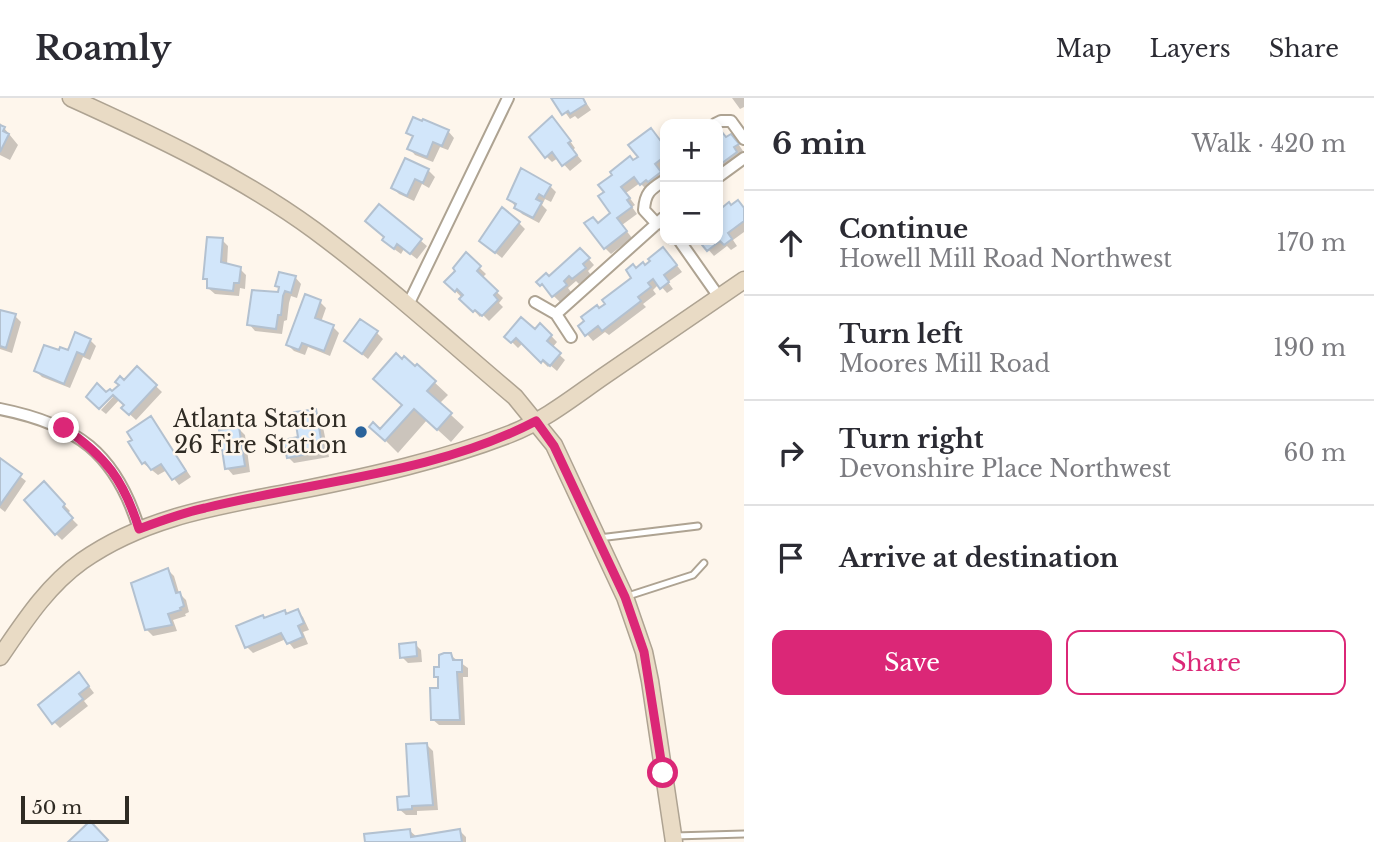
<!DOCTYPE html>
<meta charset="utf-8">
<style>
:root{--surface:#fff;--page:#f2f2f3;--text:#2b2b33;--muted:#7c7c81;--line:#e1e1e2;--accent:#db2777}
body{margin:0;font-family:"Libre Baskerville",serif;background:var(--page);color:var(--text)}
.controls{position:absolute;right:21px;top:21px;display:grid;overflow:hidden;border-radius:14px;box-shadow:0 4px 10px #0003}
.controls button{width:63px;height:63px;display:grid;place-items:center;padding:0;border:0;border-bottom:2px solid var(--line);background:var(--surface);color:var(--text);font:35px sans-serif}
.scale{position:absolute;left:21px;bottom:18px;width:108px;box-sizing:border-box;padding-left:7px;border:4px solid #2f2b24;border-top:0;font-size:19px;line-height:24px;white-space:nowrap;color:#2f2b24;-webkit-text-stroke:5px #fef6ec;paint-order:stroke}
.stop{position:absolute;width:21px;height:21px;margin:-16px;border:5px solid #db2777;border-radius:50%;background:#fff}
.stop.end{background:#db2777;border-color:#fff;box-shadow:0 2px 7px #0008}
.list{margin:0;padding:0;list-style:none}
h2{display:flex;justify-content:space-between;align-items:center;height:91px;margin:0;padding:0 28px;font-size:30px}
h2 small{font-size:23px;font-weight:400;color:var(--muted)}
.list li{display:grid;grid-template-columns:46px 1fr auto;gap:21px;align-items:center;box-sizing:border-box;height:105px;padding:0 28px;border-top:2px solid var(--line)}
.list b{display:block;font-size:26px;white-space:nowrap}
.list p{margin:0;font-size:23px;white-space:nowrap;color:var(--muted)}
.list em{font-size:23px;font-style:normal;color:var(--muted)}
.actions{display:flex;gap:14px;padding:21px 28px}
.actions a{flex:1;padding:16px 0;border:2px solid var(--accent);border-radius:14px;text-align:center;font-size:24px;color:var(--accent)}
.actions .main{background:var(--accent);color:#fff}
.icon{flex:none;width:38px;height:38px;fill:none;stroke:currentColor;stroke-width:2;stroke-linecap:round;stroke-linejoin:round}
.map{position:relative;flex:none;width:744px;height:744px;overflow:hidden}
header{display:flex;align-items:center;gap:42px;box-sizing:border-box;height:98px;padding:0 35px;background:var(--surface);border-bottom:2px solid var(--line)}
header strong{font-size:33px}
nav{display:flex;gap:38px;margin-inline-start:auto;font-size:24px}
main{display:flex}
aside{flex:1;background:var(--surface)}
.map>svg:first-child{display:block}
.shadow{fill:#0003}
.building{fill:#d2e6fa;stroke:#b3c1d0;stroke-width:2}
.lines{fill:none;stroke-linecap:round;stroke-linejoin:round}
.lane-casing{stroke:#aea392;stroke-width:9}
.street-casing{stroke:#aea392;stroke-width:14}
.secondary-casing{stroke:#aea392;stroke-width:19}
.lane{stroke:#fff;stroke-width:5}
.street{stroke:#fff;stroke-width:10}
.secondary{stroke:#e9dbc5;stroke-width:16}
.route{stroke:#db2777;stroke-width:9}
.poi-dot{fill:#2a639b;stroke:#fef6ec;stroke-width:2.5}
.labels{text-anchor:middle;stroke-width:5;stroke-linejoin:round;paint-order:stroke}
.poi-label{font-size:23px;fill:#2f2b24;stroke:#fef6ec;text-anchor:end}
</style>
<header>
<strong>Roamly</strong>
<nav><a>Map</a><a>Layers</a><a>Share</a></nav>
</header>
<main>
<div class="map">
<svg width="744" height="744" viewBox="0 0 744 744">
<rect width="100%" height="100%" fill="#fef6ec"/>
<path class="shadow" d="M555 0H583L591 12 578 21 575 18 570 21Z
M732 0H744V9L740 11Z
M0 25 18 47 10 62 0 57Z
M558 26 575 50 573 52 582 63 570 73 558 60 552 64 546 58Z
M448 33 454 40 448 52 440 49 433 64 415 57 409 50 414 40 408 35Z
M722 36 727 41 737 44 743 53 739 56 742 61 724 74 718 69V39Z
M665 41V68L659 73 665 80 647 92 640 85 626 95 635 107 632 109 637 116 622 127 632 140 611 156 605 150 598 126 613 115 600 99 634 64Z
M406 62 428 72 435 79 429 90 422 86 414 103 399 96 393 90Z
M550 88 556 94 551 104 545 101 542 107 547 112 539 125 522 116 509 101Z
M729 106 744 111V134L733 142 737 148 731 152 727 148 714 158 700 142H718V124L720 123 718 115Z
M379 108 427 148 417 161 404 151 401 156 390 148 386 140Z
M519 125 525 131 502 160 487 148Z
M222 142 228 148 227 167 240 171 246 177 245 191 240 190 239 198 215 196 208 190 209 184 205 180Z
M466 157 486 176 482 180 503 200 499 205 503 209 489 223 482 216 480 219 447 184 457 173Z
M669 157 682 174 668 184 673 191 667 195 659 186 653 192 656 196 643 206 646 209 609 237 605 234 593 243 580 228 634 180 636 172Z
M586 158 594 167 588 173 591 177 579 186 576 183 568 190 571 194 560 204 539 184Z
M295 179 301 186 297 200 291 198 289 205 287 222 284 223 282 236 255 233 249 226 279 196 281 191 277 187Z
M320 204 326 210 321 224 333 229 339 235 330 258 308 249 305 257 294 253 288 247Z
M0 213 15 218 21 224 12 255 0 251Z
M541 227 557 244 552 250 565 262 557 273 550 267 548 269 523 245 518 250 507 239 535 234Z
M377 235 383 241 368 261 346 243Z
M90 242 96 248 90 262 83 259 70 290 42 279 36 273 60 255 69 254Z
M417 268 448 297 439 306 464 329 451 344 427 322 398 355 384 341 381 333 403 307Z
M137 270 162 294 136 322 123 310 126 307 120 301 106 316 101 312 113 299 107 297 113 295Z
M315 312 321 319 329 359 294 365 288 359Z
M151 321 191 379 179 387 167 372 158 377 143 365Z
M239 331 245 337 250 374 233 377 227 370Z
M0 363 26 383 5 414 0 410Z
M44 386 70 413 67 416 78 427 62 442 56 436Z
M168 472 174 478 179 495 186 502 189 514 185 516 186 518 173 522 177 533 153 538 146 531Z
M297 513 303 519 309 532 303 534 308 546 294 551 286 541 253 555 247 549 265 522Z
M415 546 421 552 422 564 408 565 402 559Z
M450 557 468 570V579H463L465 627H439L432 621 440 592 439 582 436 578Z
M85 583 94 595 84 603 88 608 60 630 54 624Z
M427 647 433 653 438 712 417 713V717H406L399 711 411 699Z
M410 733 417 739 460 733 466 739V744H366Z"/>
<path class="building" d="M551 0H583L586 6 570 16 568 13 562 17Z
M552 18 571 43 568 45 577 57 562 68 552 54 545 60 529 39Z
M413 19 422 23 423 21 449 32 442 48 433 44 427 59 407 51 413 38 406 35Z
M0 27 5 29 3 33 9 36 0 54Z
M651 30 660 42 665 39V58L655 66 661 74 648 84 646 82 640 87 634 79 621 89 630 100 627 102 632 109 617 120 627 133 604 151 584 125 593 119 598 125 610 115 598 98 604 94 598 87 612 77 610 74 630 58 633 62 638 59 628 47Z
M722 34 726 39 731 36 739 46 734 49 737 54 718 68V37Z
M405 60 429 71 423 85 415 81 407 98 391 90Z
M521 70 551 87 544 99 539 96 536 101 542 104 533 120 514 110 516 106 507 101Z
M738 102 744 110V123L728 135 732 141 724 147 720 143 707 153 698 142H718V113L729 104 731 107Z
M379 106 422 141 410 156 397 146 394 151 382 142 384 139 365 123Z
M502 109 520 124 495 155 479 143Z
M207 139 223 140 221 164 241 169 239 185H234L233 193 207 190V181H203Z
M663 149 677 167 664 177 669 184 660 191 653 181 648 185 651 189 638 199 641 203 602 233 598 228 585 238 578 228 584 223 581 219 597 207 599 210 605 206 602 202 631 180 626 172 633 166 636 170 643 164 645 167 650 163 648 161Z
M580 150 590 160 583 166 586 170 572 181 569 178 564 183 567 187 552 199 542 186 540 188 536 184 546 175 549 178Z
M466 154 481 168 477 173 498 193 494 197 498 202 482 218 475 212 473 214 459 201 463 197 457 191 455 194 444 184 455 173 453 170Z
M279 174 296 178 291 195 285 193 283 198 281 217H278L276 231 247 227 252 192 278 194 279 189 275 188Z
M305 196 321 202 315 220 334 227 324 253 302 245 299 252 286 247Z
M0 212 16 216 6 250 0 248Z
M521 219 535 231 540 225 552 237 547 243 561 255 550 268 543 262 541 265 516 240 511 245 504 239Z
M360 221 378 233 362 256 344 243Z
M75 234 91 241 84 257 77 254 64 286 34 273 44 247 59 252 60 249 68 252Z
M396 255 402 261 404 258 415 268 417 266 436 283 427 293 452 315 437 332 414 311 385 343 369 329 373 324 380 331 402 307 373 281Z
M137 268 157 287 129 317 121 310 124 307 113 297 99 311 86 299 97 285 106 294 110 291 112 293 119 287 115 284 120 278 124 282Z
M316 311 323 353 287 360 283 342 298 339 294 314Z
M151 318 186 373 172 382 161 366 151 372 145 364 142 366 128 344 132 342 127 334Z
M239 329 245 368 225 371 219 332Z
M0 360 22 376 0 407Z
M44 383 65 406 63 409 73 420 55 437 24 402Z
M168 470 176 495 180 494 184 508 180 510 181 512 168 516 172 527 145 532 131 485Z
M298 511 304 525 298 528 303 539 287 546 281 535 245 550 236 528 263 517 264 520 285 512 286 516Z
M416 544 417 558 400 560 399 546Z
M444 555H451L453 562H462V574H457L460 622H431L430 590H438V579H434V569H439V557Z
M79 574 89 588 79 596 83 601 52 626 38 607Z
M427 645 433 707 412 708V711L398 712 397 699 409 698 406 646Z
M90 723 108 742 106 744H68Z
M410 731 411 739 460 731 462 744H365L364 736Z"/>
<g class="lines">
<defs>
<path id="lane" d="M599 440 698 428
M628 498 693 477 704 465
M674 738 744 736"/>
<path id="street" d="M715 26 721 23H731L744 41
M718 79 744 60
M657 126 644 112C645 94 651 91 665 82
M679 142 719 199
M535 204 556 216
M407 209 508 0
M571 239 556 216 663 120 665 123
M0 311C76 326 116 355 139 431"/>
<path id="secondary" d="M71 0C155 38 240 78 314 132 384 184 449 243 515 299L554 347 625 499 644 554 650 583 674 744
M0 559C24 524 47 488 82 463 147 417 225 407 301 392 371 378 443 362 510 336 544 323 575 298 604 278 651 246 698 214 744 182"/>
</defs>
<use href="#lane" class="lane-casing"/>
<use href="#street" class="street-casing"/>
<use href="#secondary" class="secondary-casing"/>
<use href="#lane" class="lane"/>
<use href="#street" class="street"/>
<use href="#secondary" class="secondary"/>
</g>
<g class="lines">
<path class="route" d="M64 330C106 358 124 383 139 431 160 423 182 415 205 410 314 383 435 376 536 323L554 348 625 499 644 554 663 675"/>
</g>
<circle class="poi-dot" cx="361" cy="334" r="7"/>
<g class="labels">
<g class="poi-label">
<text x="347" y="329">Atlanta Station<tspan x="347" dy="26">26 Fire Station</tspan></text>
</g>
</g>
</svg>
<div class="controls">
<button>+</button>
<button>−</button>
</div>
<div class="scale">50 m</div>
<div class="stop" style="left:663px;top:675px"></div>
<div class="stop end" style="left:64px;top:330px"></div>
</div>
<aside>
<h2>6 min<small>Walk · 420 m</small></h2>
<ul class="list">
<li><svg class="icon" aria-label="ahead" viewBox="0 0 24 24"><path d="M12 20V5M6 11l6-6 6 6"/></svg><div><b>Continue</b><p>Howell Mill Road Northwest</p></div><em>170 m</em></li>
<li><svg class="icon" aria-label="left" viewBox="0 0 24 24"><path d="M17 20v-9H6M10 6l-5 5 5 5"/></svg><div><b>Turn left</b><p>Moores Mill Road</p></div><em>190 m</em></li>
<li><svg class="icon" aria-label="right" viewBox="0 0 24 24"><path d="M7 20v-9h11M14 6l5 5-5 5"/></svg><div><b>Turn right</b><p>Devonshire Place Northwest</p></div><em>60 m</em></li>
<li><svg class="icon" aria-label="arrive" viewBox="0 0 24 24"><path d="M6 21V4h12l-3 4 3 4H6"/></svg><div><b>Arrive at destination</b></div></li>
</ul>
<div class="actions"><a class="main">Save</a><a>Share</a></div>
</aside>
</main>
